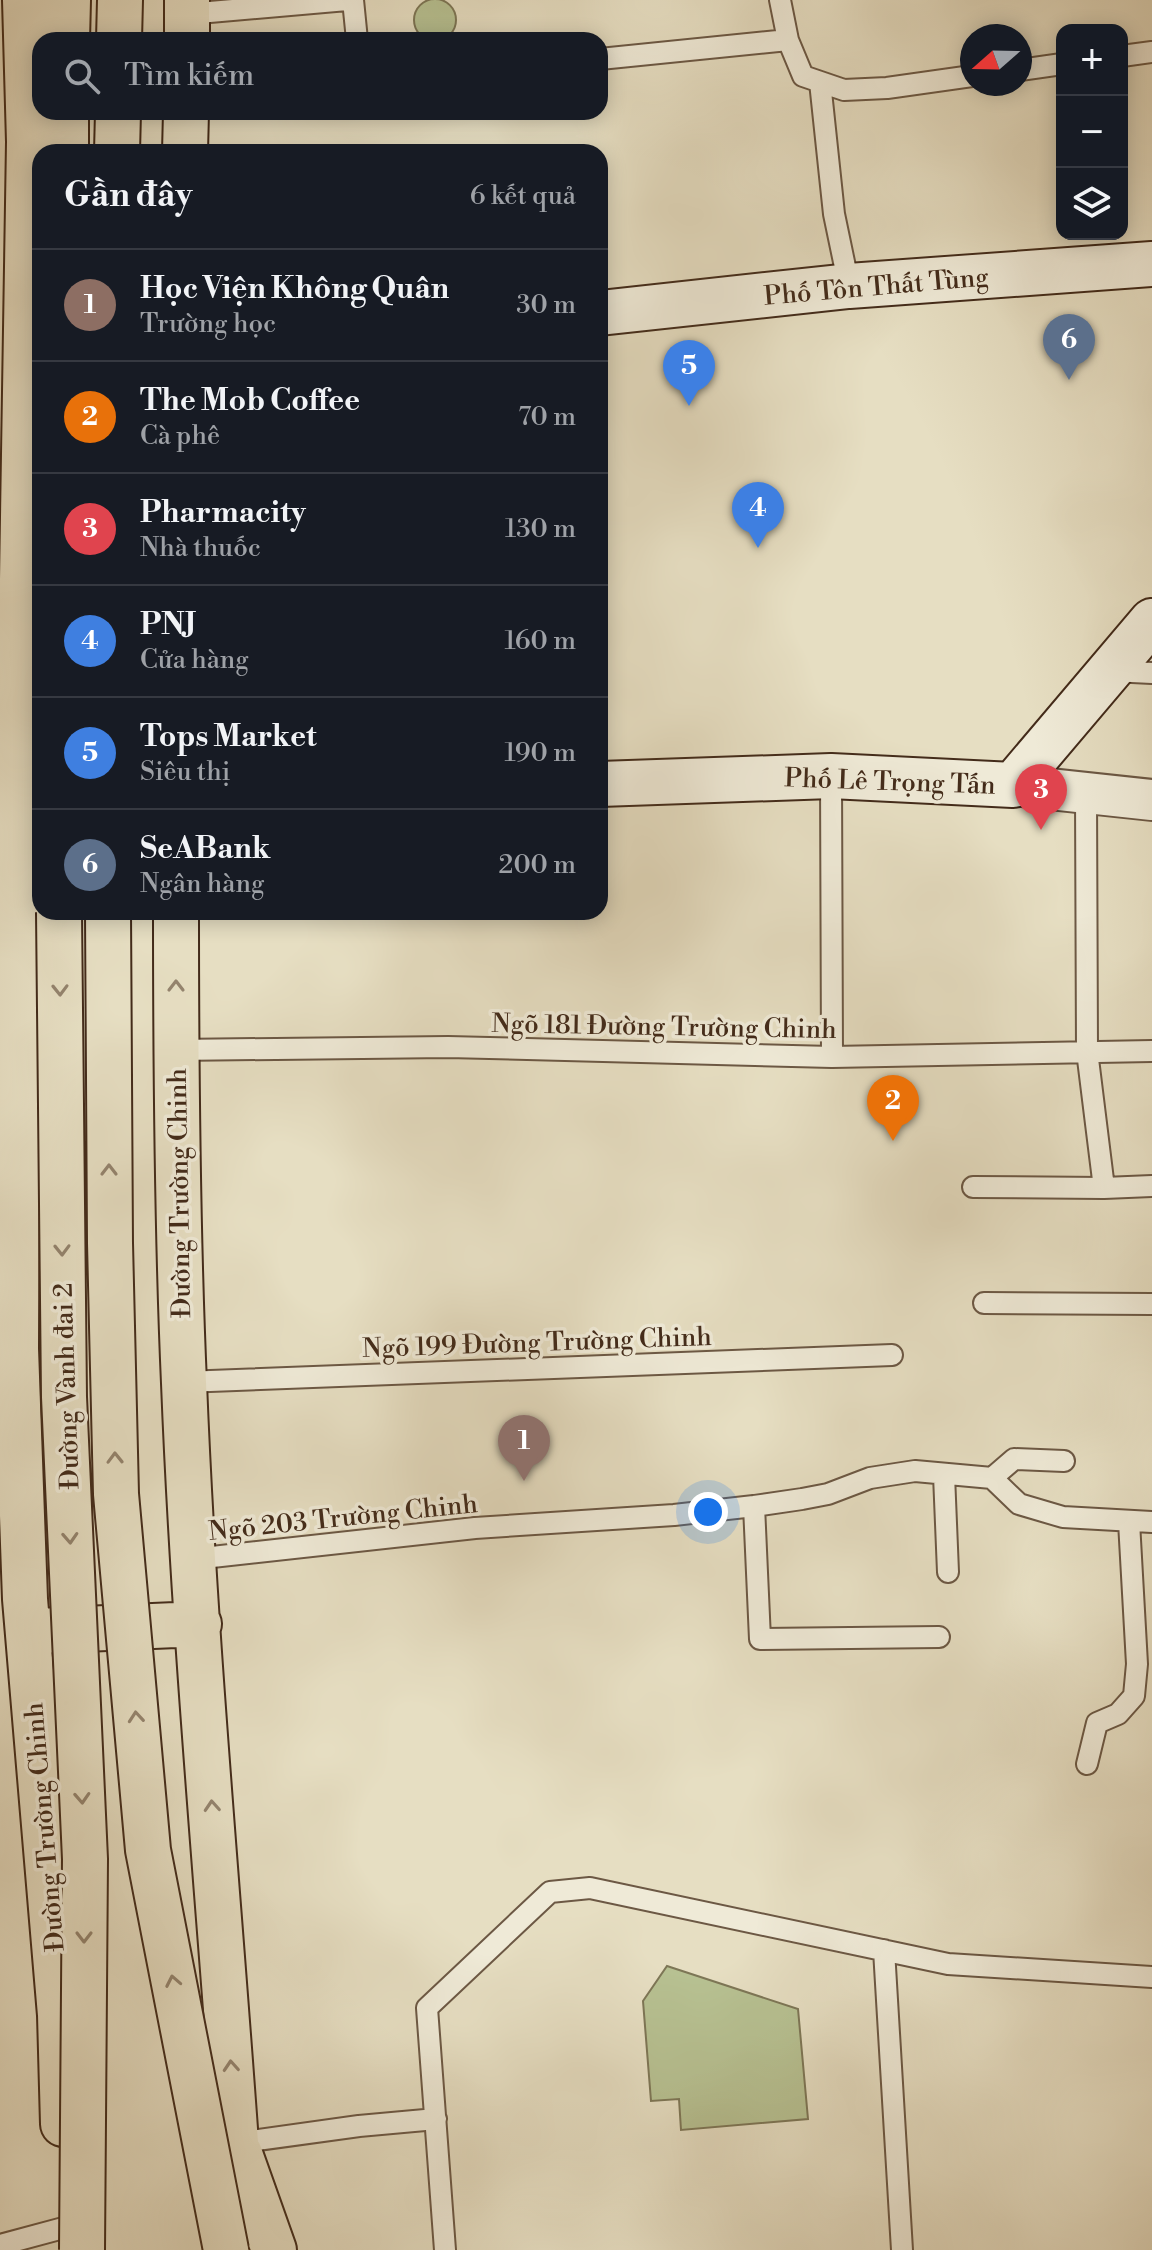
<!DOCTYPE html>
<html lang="vi">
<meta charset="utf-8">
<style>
:root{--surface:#171b24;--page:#20242c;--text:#f1f3f6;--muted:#9ea1a6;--line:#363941;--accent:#1a73e8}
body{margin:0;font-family:"Libre Bodoni",serif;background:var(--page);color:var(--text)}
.controls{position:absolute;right:24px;top:24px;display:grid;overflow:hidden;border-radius:16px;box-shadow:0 4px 20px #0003}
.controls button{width:72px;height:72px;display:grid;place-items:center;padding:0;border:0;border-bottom:2px solid var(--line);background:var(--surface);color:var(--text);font:40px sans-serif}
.compass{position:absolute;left:960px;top:24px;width:72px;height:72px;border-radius:50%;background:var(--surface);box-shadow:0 4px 20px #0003;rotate:250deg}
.you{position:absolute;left:708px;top:1512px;width:28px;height:28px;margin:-20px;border:6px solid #fff;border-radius:50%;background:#1a73e8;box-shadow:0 0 0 12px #1a73e833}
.badge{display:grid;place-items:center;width:52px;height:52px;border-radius:50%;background:var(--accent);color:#fff;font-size:26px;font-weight:700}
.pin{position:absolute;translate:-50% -66px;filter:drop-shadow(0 2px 4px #0008)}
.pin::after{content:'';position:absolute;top:42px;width:28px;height:24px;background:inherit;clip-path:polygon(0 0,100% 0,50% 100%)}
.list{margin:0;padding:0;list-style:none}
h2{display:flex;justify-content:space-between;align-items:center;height:104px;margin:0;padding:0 32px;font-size:34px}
h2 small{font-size:26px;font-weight:400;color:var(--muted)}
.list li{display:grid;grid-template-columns:52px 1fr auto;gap:24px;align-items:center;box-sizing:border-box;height:112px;padding:0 32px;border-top:2px solid var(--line)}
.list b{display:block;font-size:30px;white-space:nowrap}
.list p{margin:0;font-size:26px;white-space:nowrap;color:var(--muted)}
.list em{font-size:26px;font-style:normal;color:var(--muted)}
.icon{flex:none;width:44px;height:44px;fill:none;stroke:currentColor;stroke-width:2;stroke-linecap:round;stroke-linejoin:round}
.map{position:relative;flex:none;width:1152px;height:2250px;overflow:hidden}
.search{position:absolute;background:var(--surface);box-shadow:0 4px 20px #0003;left:32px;top:32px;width:576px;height:88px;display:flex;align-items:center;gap:20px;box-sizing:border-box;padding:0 28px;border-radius:24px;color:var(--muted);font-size:30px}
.panel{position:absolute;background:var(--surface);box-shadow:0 4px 20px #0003;left:32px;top:144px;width:576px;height:776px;border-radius:24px}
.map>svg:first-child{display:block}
.green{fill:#b7c192;stroke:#7d7656;stroke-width:2}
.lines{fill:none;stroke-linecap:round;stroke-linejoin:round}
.service-casing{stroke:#6c5844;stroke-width:24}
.minor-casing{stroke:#6c5844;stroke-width:44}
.secondary-casing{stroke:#432b1a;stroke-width:48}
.primary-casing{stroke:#432b1a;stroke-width:48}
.trunk-casing{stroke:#432b1a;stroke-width:48}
.service{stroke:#efead7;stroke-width:20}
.minor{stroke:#efead7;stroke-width:40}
.secondary{stroke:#efead7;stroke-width:44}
.primary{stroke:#e6dec2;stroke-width:44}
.trunk{stroke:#e6dec2;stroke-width:44}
.trunk-bridge-casing{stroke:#432b1a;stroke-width:48;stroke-linecap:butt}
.trunk-bridge{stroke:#e6dec2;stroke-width:44}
.oneway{stroke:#94846e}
.labels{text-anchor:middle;stroke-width:7;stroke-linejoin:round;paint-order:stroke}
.street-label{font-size:26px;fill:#432b1a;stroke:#efead7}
</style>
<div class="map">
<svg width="1152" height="2250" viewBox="0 0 1152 2250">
<rect width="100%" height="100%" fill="#e6dec2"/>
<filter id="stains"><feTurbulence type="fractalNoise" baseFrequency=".0025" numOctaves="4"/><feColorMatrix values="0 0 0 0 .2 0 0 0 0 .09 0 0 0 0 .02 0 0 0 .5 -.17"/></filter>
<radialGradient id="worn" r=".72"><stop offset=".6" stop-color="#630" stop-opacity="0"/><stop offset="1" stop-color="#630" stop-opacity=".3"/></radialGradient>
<path class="green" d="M414 20a21 21 0 1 1 42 0a21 21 0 1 1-42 0Z
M667 1966 798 2009 808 2119 681 2130 679 2099 651 2101 643 2001Z"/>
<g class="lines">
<defs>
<path id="service" d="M353 0 357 40
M780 0 788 40 803 76 844 90 887 88 972 76
M187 14 347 0
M1122 56 1152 52
M600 59 788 40
M1020 70 1062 64
M820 82 834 214 849 286
M1112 671 1152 673
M831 776 832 1057
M1086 794 1087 1051 1104 1188 1152 1186
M176 1050 448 1047 832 1057 1152 1051
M973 1187 1104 1188
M984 1303 1152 1304
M184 1382 892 1355
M944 1475 948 1572
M992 1478 1014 1459 1064 1461
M754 1506 760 1639 939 1637
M194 1559 475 1528 674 1515 754 1506 802 1499 828 1494 870 1478 915 1471 992 1478 1019 1504 1063 1517 1152 1522
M1087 1764 1097 1723 1118 1714 1134 1696 1137 1664 1129 1522
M884 1950 902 2250
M236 2143 359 2126 436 2119
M0 2245 67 2227
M445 2250 427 2008 550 1892 590 1888 948 1964 1152 1977"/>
<path id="minor" d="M1013 785 1152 800"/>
<path id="secondary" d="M600 313 849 286 1152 264
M600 784 831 776 1013 785 1152 621"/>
<path id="primary" d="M25 0 29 142 18 829 16 1349 25 1599 60 2015 63 2124
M187 40V0
M185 152 186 112
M176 912C176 1069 177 1226 184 1383 194 1637 218 1890 236 2143L227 2232
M38 1631 199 1624
M240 2154 274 2250"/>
<path id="trunk" d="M67 40 68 0
M119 40 120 0
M66 152V112
M117 152 118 112"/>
</defs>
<use href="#service" class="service-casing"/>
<use href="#minor" class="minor-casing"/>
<use href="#secondary" class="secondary-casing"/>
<use href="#primary" class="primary-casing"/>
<use href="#trunk" class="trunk-casing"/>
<use href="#service" class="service"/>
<use href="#minor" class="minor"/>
<use href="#secondary" class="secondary"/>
<use href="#primary" class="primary"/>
<use href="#trunk" class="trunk"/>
<defs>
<path id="trunk-bridge" d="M59 912 64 1397 85 1859 82 2250
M108 912 110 1243 116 1494 148 1850 226 2250"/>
</defs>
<use href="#trunk-bridge" class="trunk-bridge-casing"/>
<use href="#trunk-bridge" class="trunk-bridge"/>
</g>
<defs><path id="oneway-chevron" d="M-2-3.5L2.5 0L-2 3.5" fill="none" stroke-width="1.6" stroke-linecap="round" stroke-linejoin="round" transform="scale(2)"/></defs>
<g class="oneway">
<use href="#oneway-chevron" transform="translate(176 986) rotate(-90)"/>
<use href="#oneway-chevron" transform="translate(60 990) rotate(89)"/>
<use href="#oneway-chevron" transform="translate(109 1170) rotate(-90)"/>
<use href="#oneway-chevron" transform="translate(62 1250) rotate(89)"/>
<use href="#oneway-chevron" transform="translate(115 1458) rotate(-91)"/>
<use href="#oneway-chevron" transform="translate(70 1538) rotate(87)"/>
<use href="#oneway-chevron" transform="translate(136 1717) rotate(-95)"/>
<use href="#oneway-chevron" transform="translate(82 1798) rotate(87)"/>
<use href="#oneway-chevron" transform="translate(212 1806) rotate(-94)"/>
<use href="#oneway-chevron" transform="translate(84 1937) rotate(90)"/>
<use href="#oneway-chevron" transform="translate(173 1981) rotate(-101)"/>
<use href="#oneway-chevron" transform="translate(231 2066) rotate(-94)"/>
</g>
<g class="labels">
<g class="street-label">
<text transform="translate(876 286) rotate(-5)" y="9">Phố Tôn Thất Tùng</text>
<text transform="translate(890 781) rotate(2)" y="9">Phố Lê Trọng Tấn</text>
<text transform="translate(664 1026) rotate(1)" y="9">Ngõ 181 Đường Trường Chinh</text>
<text transform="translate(179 1193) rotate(-91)" y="9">Đường Trường Chinh</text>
<text transform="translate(537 1342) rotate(-2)" y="9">Ngõ 199 Đường Trường Chinh</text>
<text transform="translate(66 1386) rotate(-92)" y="9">Đường Vành đai 2</text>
<text transform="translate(343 1517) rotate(-6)" y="9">Ngõ 203 Trường Chinh</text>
<text transform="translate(44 1827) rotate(-95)" y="9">Đường Trường Chinh</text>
</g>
</g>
<rect width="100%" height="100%" filter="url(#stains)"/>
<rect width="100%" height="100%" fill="url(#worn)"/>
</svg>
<div class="controls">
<button>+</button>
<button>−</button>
<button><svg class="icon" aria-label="layers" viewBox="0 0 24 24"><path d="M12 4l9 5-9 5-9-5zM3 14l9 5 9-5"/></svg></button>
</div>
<svg class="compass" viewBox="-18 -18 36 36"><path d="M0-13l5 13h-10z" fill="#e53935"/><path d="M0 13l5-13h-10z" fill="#9ea1a6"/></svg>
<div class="you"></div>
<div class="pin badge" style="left:524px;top:1481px;background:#8d6e63">1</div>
<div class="pin badge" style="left:893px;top:1141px;background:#e8710a">2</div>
<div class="pin badge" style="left:1041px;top:830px;background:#e0444e">3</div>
<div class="pin badge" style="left:758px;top:548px;background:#3f7fe0">4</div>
<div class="pin badge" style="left:689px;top:406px;background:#3f7fe0">5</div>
<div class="pin badge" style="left:1069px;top:380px;background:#5c6f8a">6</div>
<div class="search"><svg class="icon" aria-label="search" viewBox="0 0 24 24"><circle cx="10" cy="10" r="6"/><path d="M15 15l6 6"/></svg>Tìm kiếm</div>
<section class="panel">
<h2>Gần đây<small>6 kết quả</small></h2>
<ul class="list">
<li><span class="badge" style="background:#8d6e63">1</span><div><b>Học Viện Không Quân</b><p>Trường học</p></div><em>30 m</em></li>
<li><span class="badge" style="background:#e8710a">2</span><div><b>The Mob Coffee</b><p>Cà phê</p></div><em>70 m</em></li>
<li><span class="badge" style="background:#e0444e">3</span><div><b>Pharmacity</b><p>Nhà thuốc</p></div><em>130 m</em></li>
<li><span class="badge" style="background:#3f7fe0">4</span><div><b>PNJ</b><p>Cửa hàng</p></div><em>160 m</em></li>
<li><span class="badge" style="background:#3f7fe0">5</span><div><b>Tops Market</b><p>Siêu thị</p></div><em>190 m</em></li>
<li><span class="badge" style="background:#5c6f8a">6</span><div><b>SeABank</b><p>Ngân hàng</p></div><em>200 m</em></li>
</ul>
</section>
</div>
